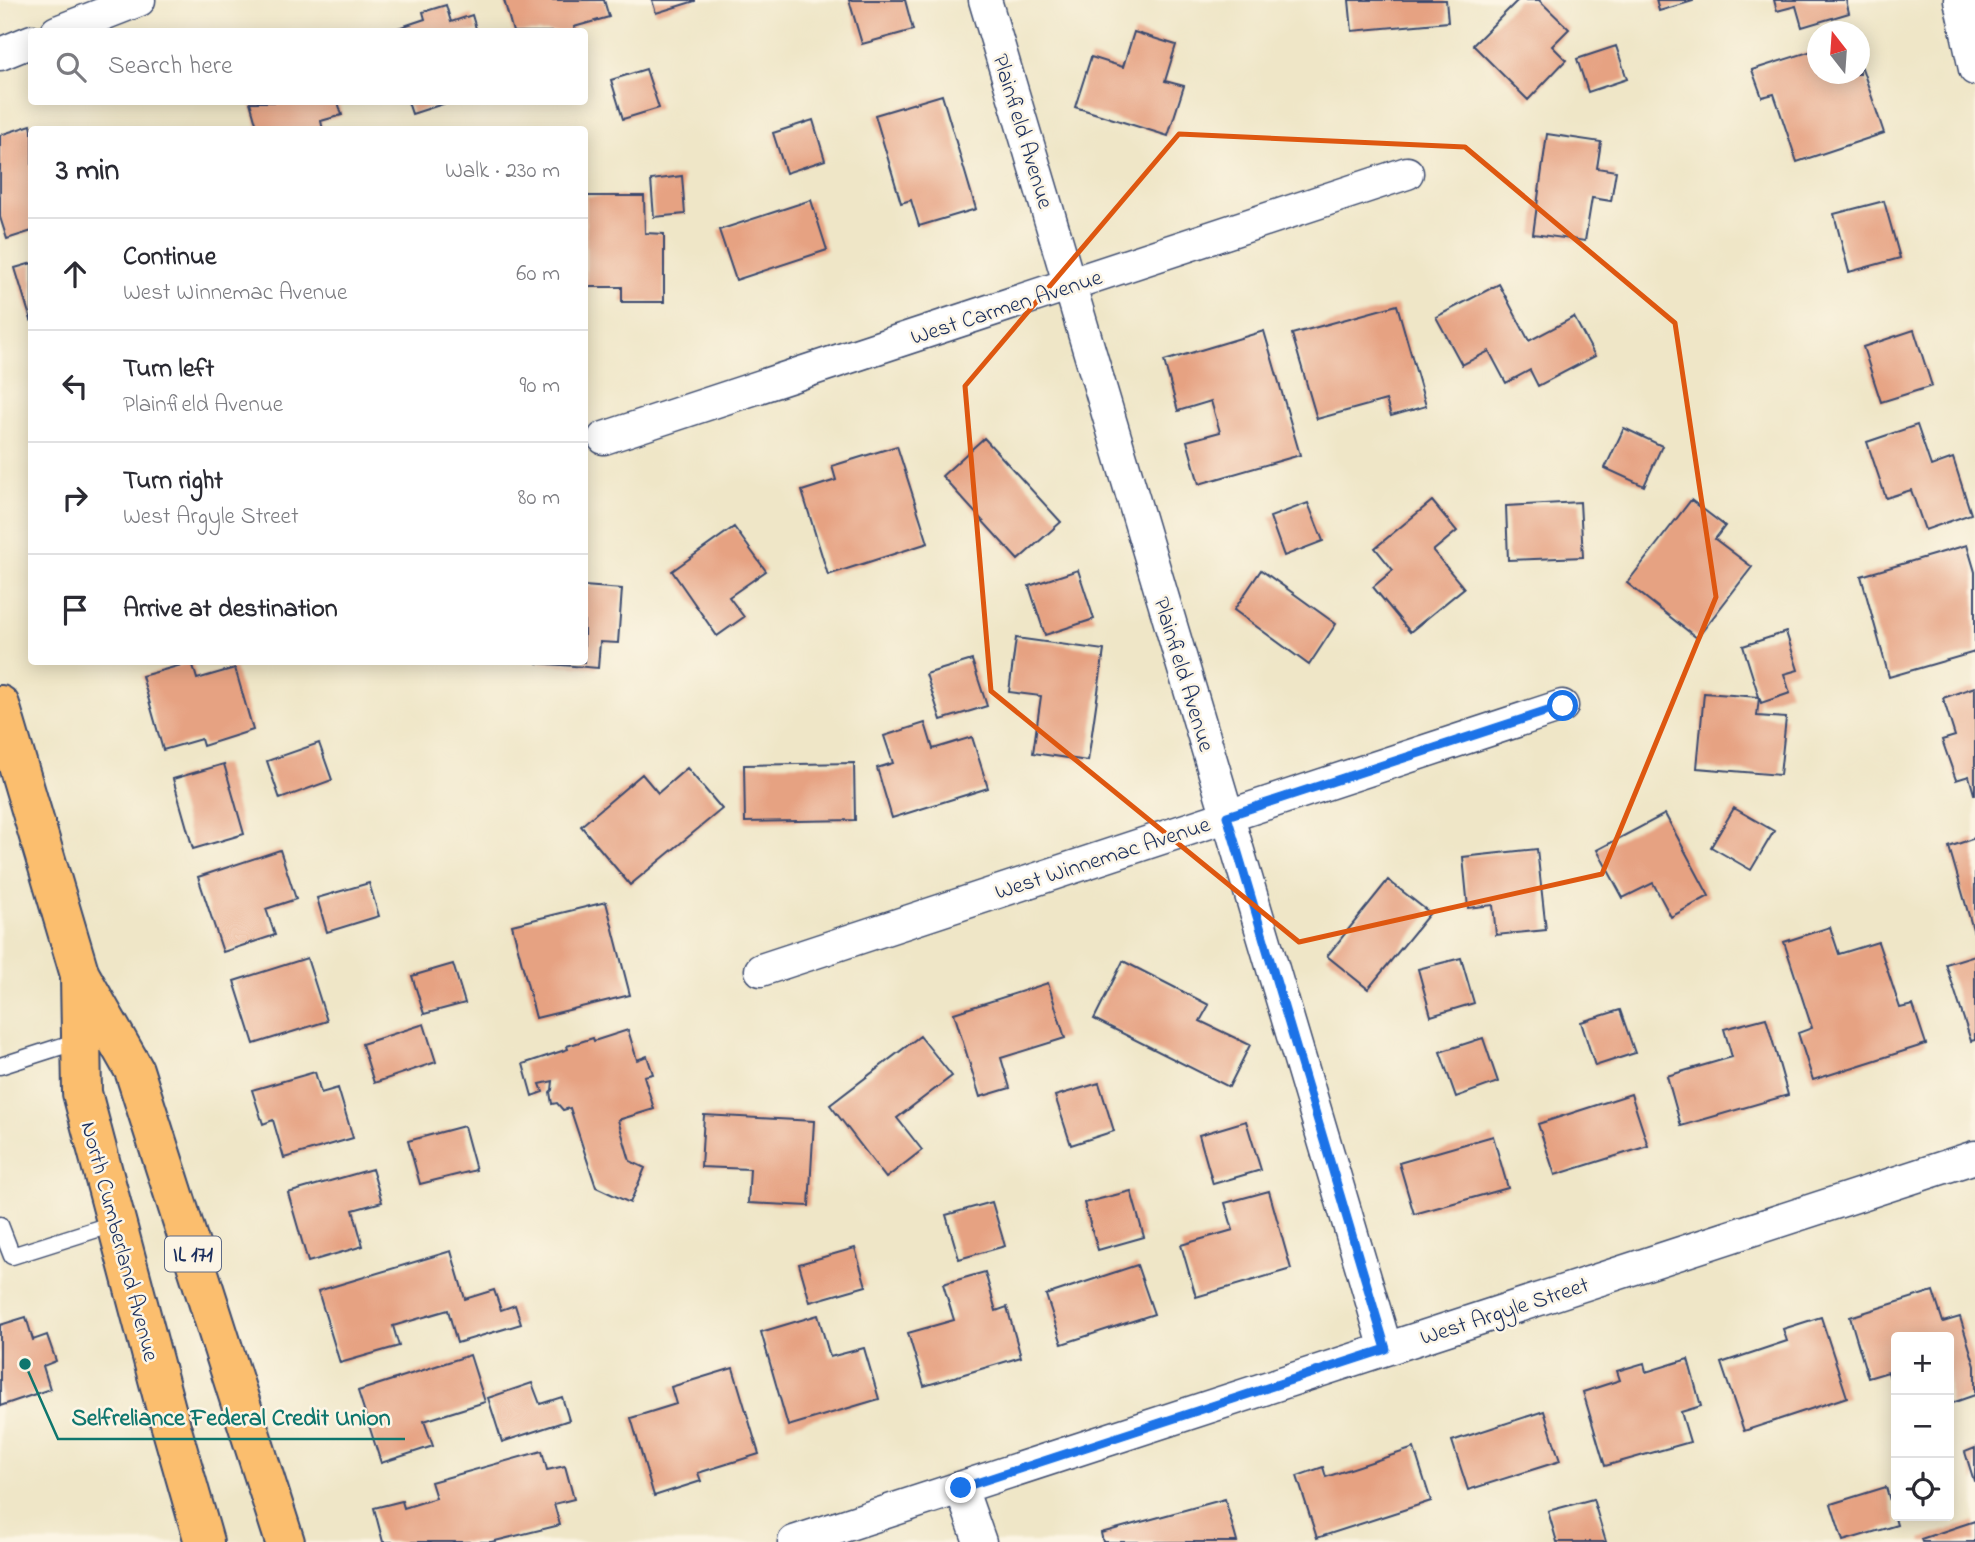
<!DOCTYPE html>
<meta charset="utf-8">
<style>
:root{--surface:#fff;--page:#f7f7f7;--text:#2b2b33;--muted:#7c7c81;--line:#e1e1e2}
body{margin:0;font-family:"Indie Flower",sans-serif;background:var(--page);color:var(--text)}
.controls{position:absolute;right:21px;bottom:21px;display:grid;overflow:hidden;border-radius:7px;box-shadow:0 4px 18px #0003}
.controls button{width:63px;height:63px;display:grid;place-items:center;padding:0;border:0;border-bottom:2px solid var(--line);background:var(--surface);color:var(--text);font:35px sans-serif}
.compass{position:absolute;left:1807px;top:21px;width:63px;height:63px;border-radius:50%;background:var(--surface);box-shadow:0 4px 18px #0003;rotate:343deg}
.stop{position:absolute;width:21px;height:21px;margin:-16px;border:5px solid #1a73e8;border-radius:50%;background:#fff}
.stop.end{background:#1a73e8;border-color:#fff;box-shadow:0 2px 7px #0008}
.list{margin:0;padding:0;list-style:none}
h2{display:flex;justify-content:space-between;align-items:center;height:91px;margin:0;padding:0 28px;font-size:30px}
h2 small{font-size:23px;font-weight:400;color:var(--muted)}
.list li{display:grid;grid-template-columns:46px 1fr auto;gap:21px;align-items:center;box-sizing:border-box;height:112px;padding:0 28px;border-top:2px solid var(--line)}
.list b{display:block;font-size:26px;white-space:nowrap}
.list p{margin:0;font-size:23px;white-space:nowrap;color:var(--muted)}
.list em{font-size:23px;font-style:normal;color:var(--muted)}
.icon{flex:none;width:38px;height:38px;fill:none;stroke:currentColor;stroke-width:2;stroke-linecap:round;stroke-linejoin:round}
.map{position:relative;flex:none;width:1975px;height:1542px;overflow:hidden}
.search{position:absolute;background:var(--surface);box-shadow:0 4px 18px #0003;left:28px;top:28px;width:560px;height:77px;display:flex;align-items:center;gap:18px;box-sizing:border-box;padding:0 24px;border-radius:7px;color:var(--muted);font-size:26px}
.panel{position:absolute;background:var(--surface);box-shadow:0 4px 18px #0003;left:28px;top:126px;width:560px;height:539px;border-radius:7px}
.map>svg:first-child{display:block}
.building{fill:#e6a282}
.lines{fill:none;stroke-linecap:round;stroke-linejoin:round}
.lane-casing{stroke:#3b4a6e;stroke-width:19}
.street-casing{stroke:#3b4a6e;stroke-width:35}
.primary-casing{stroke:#3b4a6e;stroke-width:42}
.lane{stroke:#fff;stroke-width:16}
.street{stroke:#fff;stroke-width:32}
.primary{stroke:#fbbe6e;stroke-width:38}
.route{stroke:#1a73e8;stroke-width:9}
.marked{fill:none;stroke:#de5710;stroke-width:5;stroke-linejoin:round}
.labels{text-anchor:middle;stroke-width:5;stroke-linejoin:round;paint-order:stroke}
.shield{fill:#fcf5e5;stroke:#5e6a86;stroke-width:2}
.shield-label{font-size:21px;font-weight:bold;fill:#1b2f5e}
.street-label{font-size:23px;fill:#1b2f5e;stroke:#fcf5e5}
.leader{fill:none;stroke:#0f766e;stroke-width:2.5}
.callout-dot{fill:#0f766e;stroke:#fcf5e5;stroke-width:2.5}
.callout-label{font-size:24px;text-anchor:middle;font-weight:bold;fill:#0f766e;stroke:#fcf5e5;stroke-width:5;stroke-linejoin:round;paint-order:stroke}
</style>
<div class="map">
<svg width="1975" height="1542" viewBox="0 0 1975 1542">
<rect width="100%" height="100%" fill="#fcf5e5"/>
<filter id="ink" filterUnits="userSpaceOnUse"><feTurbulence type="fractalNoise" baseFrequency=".0143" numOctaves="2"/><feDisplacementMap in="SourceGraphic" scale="14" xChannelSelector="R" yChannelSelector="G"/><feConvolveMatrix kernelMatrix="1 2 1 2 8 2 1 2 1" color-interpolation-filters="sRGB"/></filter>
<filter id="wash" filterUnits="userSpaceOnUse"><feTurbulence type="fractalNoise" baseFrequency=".00686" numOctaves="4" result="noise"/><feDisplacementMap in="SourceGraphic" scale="28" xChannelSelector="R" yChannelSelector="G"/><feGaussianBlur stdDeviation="1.57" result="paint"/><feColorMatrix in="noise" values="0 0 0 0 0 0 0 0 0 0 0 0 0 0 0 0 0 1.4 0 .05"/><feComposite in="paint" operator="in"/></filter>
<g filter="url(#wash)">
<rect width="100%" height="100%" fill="#efe6c7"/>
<g id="blocks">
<path class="building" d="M504 0H604L609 17 574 27 575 32H513Z
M652 0H695V1L656 13Z
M849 0H905L913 30 862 44Z
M1349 0H1446L1448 22 1352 31Z
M1518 0H1539L1569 29 1552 46 1566 60 1528 100 1473 45Z
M1656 0H1693V1L1659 11Z
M1774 0H1846L1849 13 1802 27 1796 6 1777 11Z
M446 5 451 22 472 15 477 32H386L425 19 423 12Z
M1134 32 1176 45 1165 81 1184 86 1168 136 1075 107 1091 57 1123 67Z
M1616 46 1627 79 1588 92 1577 59Z
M1818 49V74H1860V62L1884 133 1797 162 1774 94 1762 97 1752 70Z
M646 69 659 108 623 119 611 80Z
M942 95 976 209 919 226 911 200 901 203 875 115Z
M250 102H338L342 115 321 121 323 130H258Z
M408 102H449L412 114Z
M813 120 825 160 786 173 773 133Z
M31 125 32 130V231L7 239 0 217V135Z
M1547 134 1601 142 1597 168 1616 171 1611 201 1592 198 1585 241 1533 234Z
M682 176 685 214 654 217 651 180Z
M586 196H644L645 233 664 234V302H622V287H586Z
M811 200 827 250 736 280 719 230Z
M1884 201 1900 258 1849 272 1834 214Z
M32 263V319L31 320 15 268Z
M1499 284 1529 341 1574 317 1595 356 1538 386 1530 370 1506 383 1489 351 1462 365 1436 317Z
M1397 305 1426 406 1391 416 1386 400 1317 419 1292 334Z
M1914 330 1932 386 1881 402 1863 347Z
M1264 331 1300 455 1199 484 1187 441 1220 432 1211 401 1178 411 1164 361Z
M1917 425 1931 466 1953 458 1971 514 1925 530 1911 490 1886 498 1867 442Z
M1624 428 1662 446 1644 486 1605 468Z
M984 438 1061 522 1018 560 942 476Z
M897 446 928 543 828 575 802 491 836 480 832 466Z
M1691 500 1725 526 1715 539 1752 567 1697 638 1627 583Z
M1432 501 1457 531 1433 551 1464 588 1410 632 1373 587 1393 570 1375 548Z
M1580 502 1583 557 1508 560 1506 506Z
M1308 503 1323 541 1284 556 1270 517Z
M734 527 766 571 729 597 744 617 717 636 672 571Z
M1967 545 1975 572V652L1889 677 1861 576Z
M1078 570 1094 619 1045 635 1029 586Z
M1261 570 1336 624 1309 665 1234 610Z
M584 586 622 589 618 643 600 642 598 668 537 663V662H584Z
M1786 632 1798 670 1784 674 1790 693 1761 703 1743 646Z
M1016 638 1104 650 1088 761 1033 753 1041 696 1009 692Z
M972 660 987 706 941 720 926 674Z
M192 662 197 679 235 668 253 730 203 746 201 739 163 750 142 676Z
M1975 687V794H1974L1969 776 1956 780 1942 740 1955 736 1943 698Z
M1704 693 1759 697 1757 716 1786 718 1780 775 1697 768Z
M925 723 933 749 972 737 988 788 892 818 877 768 893 763 884 736Z
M319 743 332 780 280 799 267 761Z
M854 763 855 820 745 822 744 765Z
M224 764 244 834 193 849 173 779Z
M687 768 722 809 630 885 581 826 642 774 658 793Z
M1734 808 1774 831 1751 870 1711 847Z
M1665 814 1709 896 1671 917 1653 883 1623 898 1597 850Z
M1975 838V933H1974L1949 847Z
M1537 849 1546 930 1496 935 1493 905 1468 908 1463 857Z
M280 850 296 899 266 909 275 935 223 952 198 877Z
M1388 880 1430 913 1368 989 1327 956Z
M369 883 379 916 327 932 317 898Z
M606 902 630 995 536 1018 512 925Z
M1830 927 1839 954 1878 942 1900 1008 1913 1005 1926 1044 1813 1080 1798 1033 1812 1028 1784 942Z
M1975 955V1040L1971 1041 1946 964Z
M307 958 327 1021 254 1044 234 981Z
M1461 958 1474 1003 1431 1016 1418 969Z
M1123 961 1209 1005 1200 1021 1250 1045 1229 1087 1094 1019Z
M453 964 465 1003 424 1014 412 976Z
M1048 983 1065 1038 1001 1058 1010 1088 980 1097 954 1013Z
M1620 1010 1635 1053 1595 1066 1581 1022Z
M1766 1018 1788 1095 1681 1126 1667 1076 1732 1057 1724 1029Z
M424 1024 436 1062 374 1083 362 1044Z
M628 1030 637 1060 647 1056 653 1074 644 1076 654 1109 618 1120 630 1161 645 1168 630 1203 596 1187 570 1108 563 1110 557 1103 552 1104 550 1092 552 1090 553 1081 540 1084 543 1092 532 1096 523 1064 568 1049 567 1046 593 1038 594 1041Z
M920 1036 952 1076 897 1118 922 1150 886 1178 830 1105Z
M1483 1038 1498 1082 1456 1097 1440 1052Z
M315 1072 321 1093 338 1088 353 1138 284 1158 273 1120 263 1124 252 1090Z
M1099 1083 1114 1131 1071 1145 1055 1096Z
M1631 1094 1648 1146 1555 1175 1538 1124Z
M704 1115 814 1121 809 1206 748 1203 750 1169 701 1167Z
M1246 1121 1261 1170 1213 1184 1199 1135Z
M464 1126 476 1170 420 1184 408 1141Z
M1493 1136 1508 1188 1414 1214 1399 1163Z
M372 1169 382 1202 353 1210 363 1246 308 1262 288 1193Z
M1131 1191 1144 1237 1098 1250 1084 1203Z
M1269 1191 1291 1269 1196 1297 1181 1245 1233 1230 1225 1203Z
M992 1202 1005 1246 959 1259 946 1215Z
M855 1248 866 1286 810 1302 799 1264Z
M451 1251 465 1299 494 1290 501 1310 515 1305 521 1324 457 1343 448 1310 393 1326 399 1346 340 1363 318 1291Z
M1137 1265 1154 1314 1062 1344 1046 1295Z
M985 1272 996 1311 1007 1307 1021 1357 924 1386 908 1333 954 1320 943 1284Z
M1933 1291 1943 1322 1960 1317 1975 1366V1395L1949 1404V1337H1896V1397L1888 1372 1868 1378 1850 1317Z
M818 1315 830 1357 864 1348 879 1399 788 1426 761 1332Z
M26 1317 33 1340 47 1335 56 1361 43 1366 50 1389 0 1406V1325Z
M1821 1317 1847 1397 1744 1431 1721 1363 1787 1341 1783 1329Z
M470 1355 485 1402 424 1421 433 1446 381 1463 358 1391Z
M1688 1359 1701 1406 1681 1412 1690 1442 1605 1466 1583 1392 1620 1380 1617 1371 1644 1363 1646 1372Z
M733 1368 759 1454 698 1473 701 1481 654 1496 631 1418 676 1404 671 1387Z
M532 1383 540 1404 562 1397 569 1420 502 1442 488 1398Z
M1544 1411 1560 1461 1468 1490 1452 1441Z
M1414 1448 1431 1501 1317 1538 1297 1476 1323 1467 1326 1477Z
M1975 1448V1481H1974L1965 1452Z
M542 1451 547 1470 565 1466 574 1499 554 1504 560 1525 491 1542H383L374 1508 402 1501 404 1508 436 1498 431 1482Z
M1886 1487 1897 1525 1843 1541 1831 1504Z
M1225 1499 1237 1542H1103L1101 1533Z
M1593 1499 1606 1542H1557L1548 1511Z
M1975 1521V1542H1922L1921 1539Z"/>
</g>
</g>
<g filter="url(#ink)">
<use href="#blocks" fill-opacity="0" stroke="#3b4a6e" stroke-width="2"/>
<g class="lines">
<defs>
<path id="lane" d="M0 1066 81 1040
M0 1225 12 1256 116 1223"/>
<path id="street" d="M985 0 1386 1349
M1960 0 1975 69
M57 32 139 0
M0 54 32 41
M604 438 1407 173
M761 970 1562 706
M961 1488 980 1542
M794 1542 1975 1157"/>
<path id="primary" d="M0 705 80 975 134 1070 285 1542
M80 977 82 1093 166 1409 204 1542"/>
</defs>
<use href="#lane" class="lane-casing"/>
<use href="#street" class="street-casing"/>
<use href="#primary" class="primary-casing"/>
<use href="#lane" class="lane"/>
<use href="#street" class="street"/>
<use href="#primary" class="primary"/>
</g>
</g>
<g class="lines" filter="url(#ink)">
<path class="route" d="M961 1488 1386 1349 1227 816 1563 706"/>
</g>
<path class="marked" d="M1179 134 1465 147 1675 323 1716 597 1602 874 1299 942 991 691 965 386Z"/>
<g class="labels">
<rect class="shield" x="165" y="1236.5" width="56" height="35" rx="5"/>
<g class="shield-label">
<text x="193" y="1261">IL 171</text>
</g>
<g class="street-label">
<text transform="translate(1024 131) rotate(73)" y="8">Plainfield Avenue</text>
<text transform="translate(1006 306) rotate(-18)" y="8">West Carmen Avenue</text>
<text transform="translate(1185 674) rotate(73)" y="8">Plainfield Avenue</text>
<text transform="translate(1102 857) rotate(-18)" y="8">West Winnemac Avenue</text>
<text transform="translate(121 1241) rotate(75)" y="8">North Cumberland Avenue</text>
<text transform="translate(1504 1310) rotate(-18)" y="8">West Argyle Street</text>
</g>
</g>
<path class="leader" d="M25 1364L58 1439H405"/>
<circle class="callout-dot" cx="25" cy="1364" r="7"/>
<g class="callout-label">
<text x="231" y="1425">Selfreliance Federal Credit Union</text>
</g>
</svg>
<div class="controls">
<button>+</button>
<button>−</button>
<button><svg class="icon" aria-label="locate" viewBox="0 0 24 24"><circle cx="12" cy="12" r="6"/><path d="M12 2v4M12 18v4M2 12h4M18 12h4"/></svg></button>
</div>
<svg class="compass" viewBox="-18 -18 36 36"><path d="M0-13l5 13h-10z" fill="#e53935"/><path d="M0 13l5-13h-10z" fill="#7c7c81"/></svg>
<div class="stop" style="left:1563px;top:706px"></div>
<div class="stop end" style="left:961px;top:1488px"></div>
<div class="search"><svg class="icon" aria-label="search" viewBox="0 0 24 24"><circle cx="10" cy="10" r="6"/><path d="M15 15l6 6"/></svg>Search here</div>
<section class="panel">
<h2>3 min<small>Walk · 230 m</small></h2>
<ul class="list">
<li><svg class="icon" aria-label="ahead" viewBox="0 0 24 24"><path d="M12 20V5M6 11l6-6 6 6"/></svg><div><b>Continue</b><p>West Winnemac Avenue</p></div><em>60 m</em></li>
<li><svg class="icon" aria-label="left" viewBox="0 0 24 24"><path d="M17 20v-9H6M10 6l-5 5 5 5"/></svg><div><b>Turn left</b><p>Plainfield Avenue</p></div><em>90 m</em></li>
<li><svg class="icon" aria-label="right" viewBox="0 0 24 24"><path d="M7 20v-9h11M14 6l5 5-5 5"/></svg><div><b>Turn right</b><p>West Argyle Street</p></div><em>80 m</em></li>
<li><svg class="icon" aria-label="arrive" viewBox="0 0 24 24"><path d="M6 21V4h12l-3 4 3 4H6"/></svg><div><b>Arrive at destination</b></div></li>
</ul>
</section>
</div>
